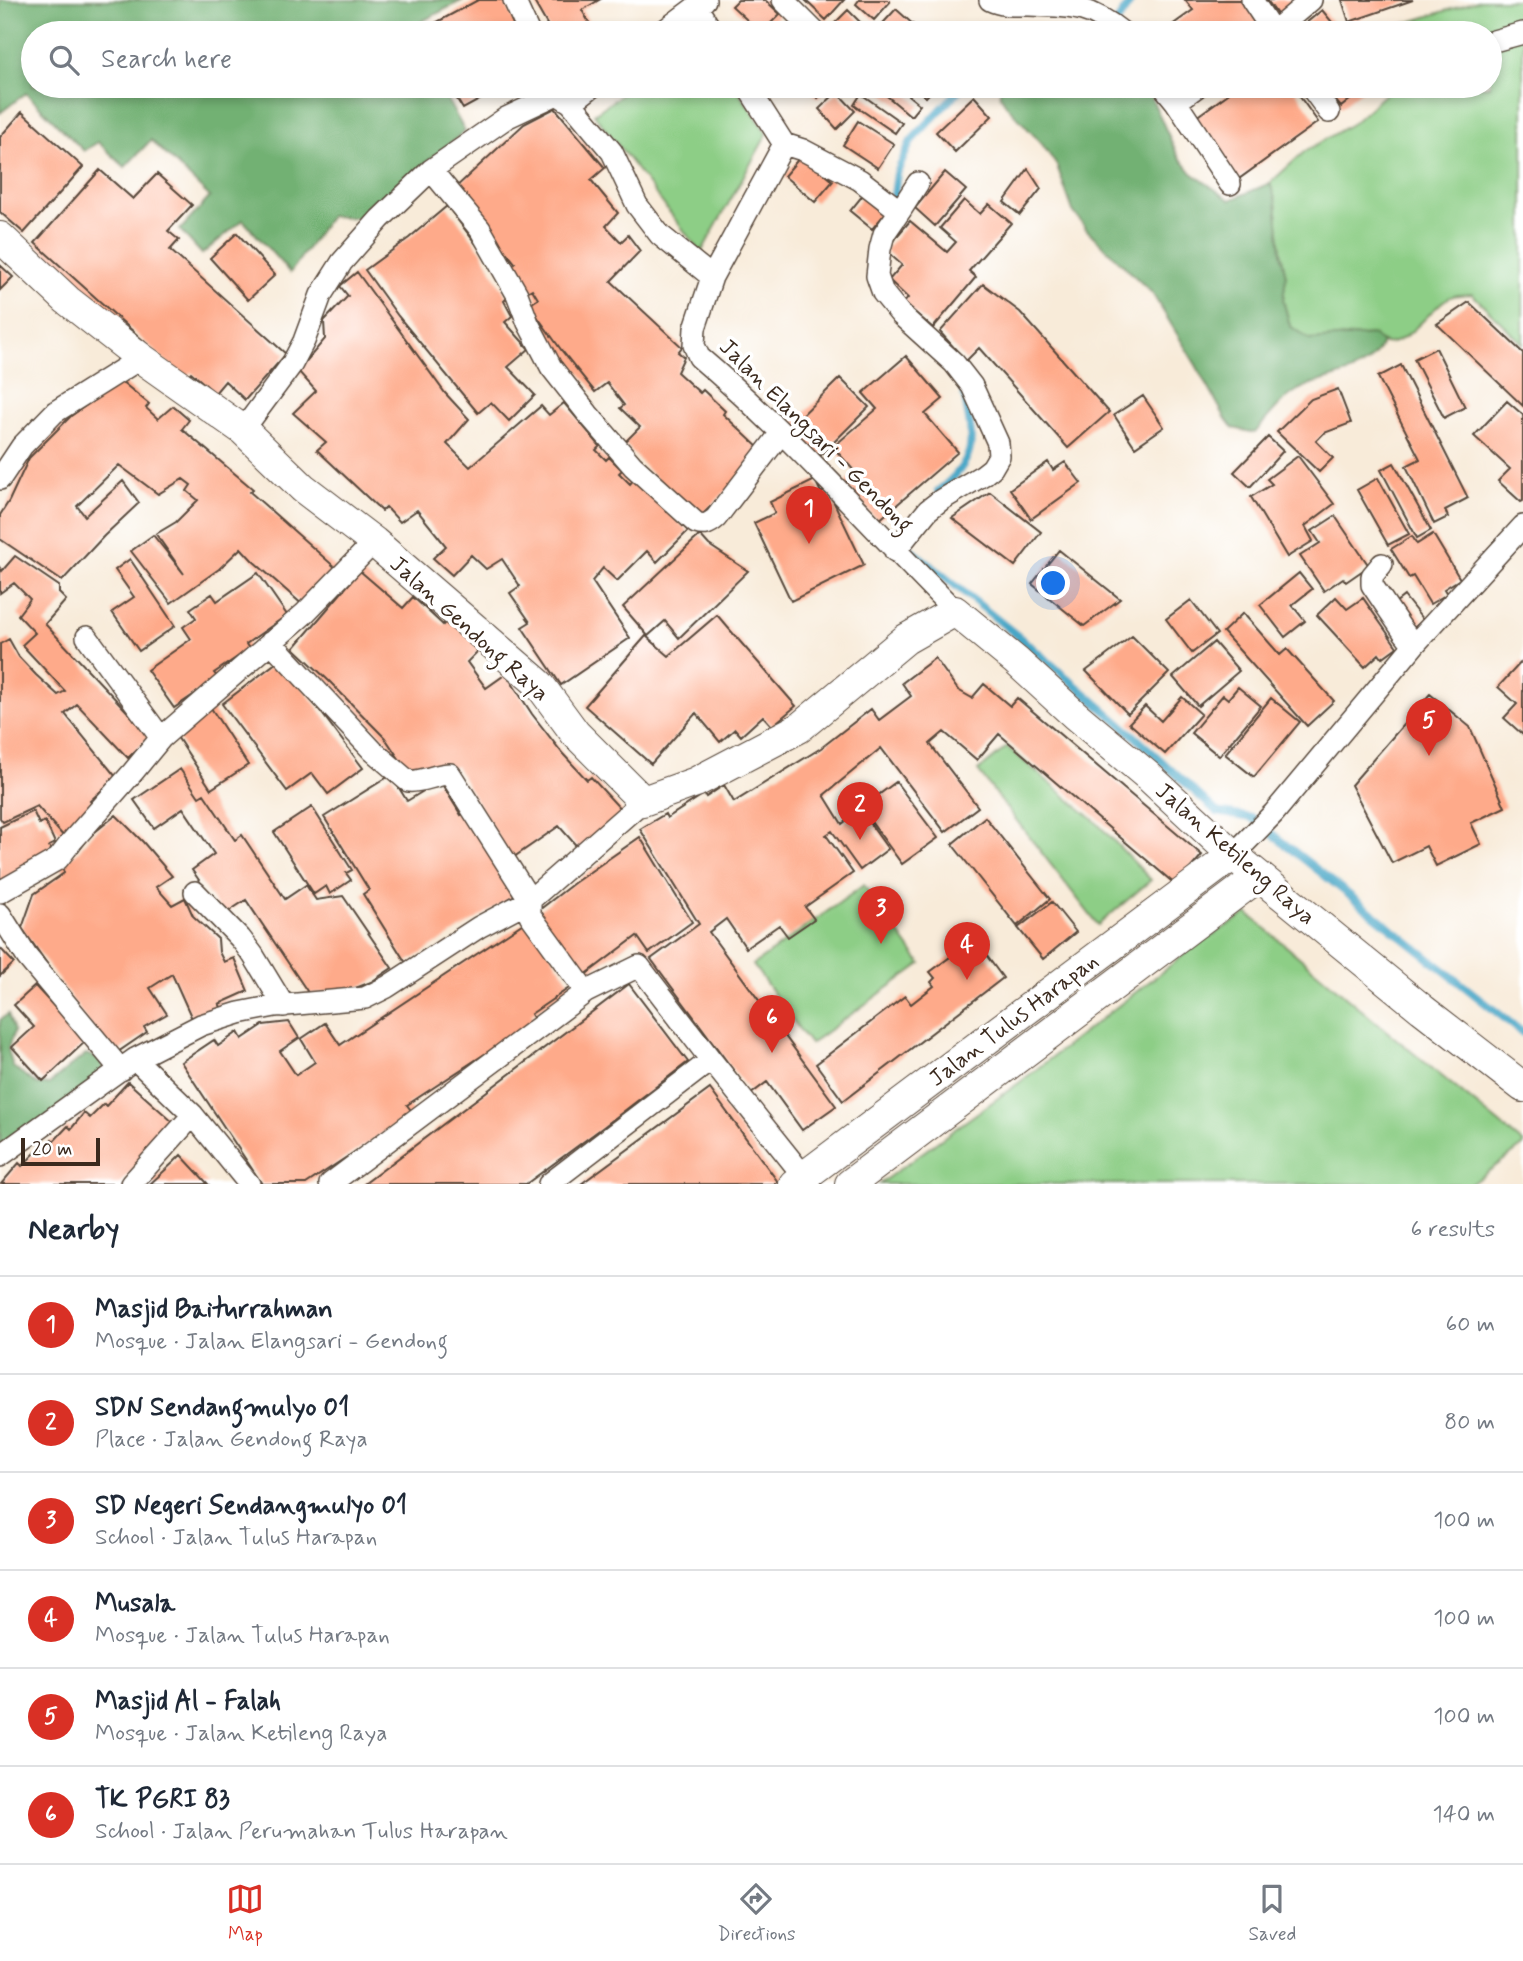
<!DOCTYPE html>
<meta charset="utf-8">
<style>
:root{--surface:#fff;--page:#f2f2f3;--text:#1f2937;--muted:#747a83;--line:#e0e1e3;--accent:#d93025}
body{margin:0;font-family:Mynerve,sans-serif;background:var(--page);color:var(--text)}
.scale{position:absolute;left:21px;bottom:18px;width:79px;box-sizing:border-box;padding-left:7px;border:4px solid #3b2a1e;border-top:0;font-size:19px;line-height:24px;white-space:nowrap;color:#3b2a1e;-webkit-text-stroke:5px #fff;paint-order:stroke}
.you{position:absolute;left:1054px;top:584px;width:24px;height:24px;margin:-18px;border:5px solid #fff;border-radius:50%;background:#1a73e8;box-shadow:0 0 0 10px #1a73e833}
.badge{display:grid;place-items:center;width:46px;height:46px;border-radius:50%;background:var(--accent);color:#fff;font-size:23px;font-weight:700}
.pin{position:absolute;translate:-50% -58px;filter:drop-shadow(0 2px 4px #0008)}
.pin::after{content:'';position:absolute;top:37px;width:24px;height:21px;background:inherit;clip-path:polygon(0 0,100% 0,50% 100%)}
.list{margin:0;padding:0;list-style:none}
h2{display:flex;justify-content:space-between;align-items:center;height:91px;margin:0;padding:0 28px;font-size:30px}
h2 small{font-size:23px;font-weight:400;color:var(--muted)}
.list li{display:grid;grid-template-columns:46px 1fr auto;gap:21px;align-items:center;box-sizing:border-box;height:98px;padding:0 28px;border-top:2px solid var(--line)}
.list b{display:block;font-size:26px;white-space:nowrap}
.list p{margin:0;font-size:23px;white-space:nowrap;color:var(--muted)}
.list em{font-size:23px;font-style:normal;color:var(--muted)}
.icon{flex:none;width:38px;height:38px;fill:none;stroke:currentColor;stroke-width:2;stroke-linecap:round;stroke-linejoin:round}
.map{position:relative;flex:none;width:1523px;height:1184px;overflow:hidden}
.search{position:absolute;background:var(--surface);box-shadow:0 4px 10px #0003;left:21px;right:21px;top:21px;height:77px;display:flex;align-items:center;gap:18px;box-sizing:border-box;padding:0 24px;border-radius:38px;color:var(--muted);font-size:26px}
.sheet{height:679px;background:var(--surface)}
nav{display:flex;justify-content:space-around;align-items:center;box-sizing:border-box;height:98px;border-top:2px solid var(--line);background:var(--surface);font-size:19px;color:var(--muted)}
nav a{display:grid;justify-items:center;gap:4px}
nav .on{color:var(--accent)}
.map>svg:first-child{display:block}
.green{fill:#8dce86;stroke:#647c52;stroke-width:2}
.forest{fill:#72b173;stroke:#566e48;stroke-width:2}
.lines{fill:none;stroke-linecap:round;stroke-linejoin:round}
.stream{stroke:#47a6c6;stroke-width:8}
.building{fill:#feaa8a}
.minor-casing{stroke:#57473a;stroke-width:24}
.secondary-casing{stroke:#57473a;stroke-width:32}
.minor{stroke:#fff;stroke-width:21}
.secondary{stroke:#fff;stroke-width:30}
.labels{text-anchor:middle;stroke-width:7;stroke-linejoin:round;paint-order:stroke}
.street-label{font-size:23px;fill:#3b2a1e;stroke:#fff}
</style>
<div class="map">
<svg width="1523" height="1184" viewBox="0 0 1523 1184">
<rect width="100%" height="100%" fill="#fff"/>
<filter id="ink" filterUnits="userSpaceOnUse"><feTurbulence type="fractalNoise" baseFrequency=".0143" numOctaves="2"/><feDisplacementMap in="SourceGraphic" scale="14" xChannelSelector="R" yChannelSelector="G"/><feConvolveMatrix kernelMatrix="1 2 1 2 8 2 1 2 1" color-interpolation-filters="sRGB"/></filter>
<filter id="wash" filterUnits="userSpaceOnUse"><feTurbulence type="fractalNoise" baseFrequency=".00686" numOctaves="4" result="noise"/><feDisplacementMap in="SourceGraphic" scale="28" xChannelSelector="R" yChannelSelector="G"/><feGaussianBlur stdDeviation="1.57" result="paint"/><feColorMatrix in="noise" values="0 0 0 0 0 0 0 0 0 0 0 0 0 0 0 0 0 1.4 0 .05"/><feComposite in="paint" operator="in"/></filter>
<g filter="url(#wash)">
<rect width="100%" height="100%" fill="#f8ebd9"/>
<path class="green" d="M1480 0H1523V344L1472 294C1462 295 1453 294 1445 300 1431 309 1401 352 1382 342 1378 340 1376 337 1373 335L1310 340 1290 326 1283 300 1286 277 1281 252 1276 202 1270 183 1304 152 1353 123 1386 93 1384 86H1490V33H1375Z
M634 86H735L767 134 701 253 594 114Z
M1007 747 1095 821 1151 880 1098 925 978 771Z
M864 885 921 964 810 1044 753 965Z
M1247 913 1383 1028 1523 1143V1146L1471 1184H879L1020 1082 1190 950Z"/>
<path class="forest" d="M0 0H463L407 29 409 33H33V86H439L465 131 358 218 330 216 290 273 243 220 202 254 180 230 210 197 151 140 125 167 98 142 84 151 26 93 0 113Z
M1000 86H1146L1177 154 1192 173 1230 200 1270 183 1276 202 1281 252 1286 277 1283 300 1290 326 1310 340 1373 335 1382 343C1366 379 1328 374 1298 390 1281 400 1267 418 1255 433L1233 428 1226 419 1196 365 1152 293 1087 230 1073 211 1057 166 1042 144 1007 106 1000 95Z
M8 1014 14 1031 8 1049 13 1067 38 1085 49 1084 86 1054 101 1060 106 1078 0 1159V1020Z"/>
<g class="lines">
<path class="stream" d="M1114 26 1132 0
M893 203 897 173 911 141 963 86
M938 491C982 457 972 436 963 387L961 385
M903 543 1029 645 1131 733 1217 812 1252 818 1523 1033"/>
</g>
<g id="blocks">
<path class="building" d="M478 0H503L521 33H417Z
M533 0H599L582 10 595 33H541L549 28Z
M738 0H765L780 14 761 33 732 6Z
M805 0H844L826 20Z
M859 0H888L890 2 874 20 856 4Z
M1185 0H1245L1264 28 1257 33H1161L1193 10Z
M1267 0H1302L1279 17Z
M1342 0H1413L1349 22Z
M896 9 916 27 911 33H874Z
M848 10 866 28 861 33H828L826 32Z
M1322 10 1341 33H1294Z
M789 24 799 33H781Z
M449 86H488L492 93 463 109Z
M804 86H828L818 98Z
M875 86H897L920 105 911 116Z
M913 86H936L926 97Z
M1227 86H1292L1318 122 1236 181 1192 120 1228 94 1224 88Z
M1323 86H1367L1341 107Z
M837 92 855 111 837 129 819 109Z
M861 94 902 123 895 133 854 105Z
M974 96 992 116 955 152 936 132Z
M555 108 605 168 591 180 618 213 606 226 621 242 628 235 640 251 611 281 682 347 678 352 684 357 677 372 700 393 703 390 725 411 723 414 760 449 739 478 701 516 683 509 624 443 640 427 620 408 624 405 607 383 595 392 562 351 529 305 538 299 532 289 525 293 512 266 515 263 455 188 524 124Z
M22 112 83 167 24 233 0 212V137Z
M858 121 894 144 878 168 843 145Z
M802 155 833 181 815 202 784 176Z
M1028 169 1041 189 1020 215 1004 202Z
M100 170 133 199 157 174 192 205 168 231 179 240 170 250 286 354 245 400 225 381 215 393 191 372 185 378 35 243Z
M945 172 966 190 935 226 915 208Z
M867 190 889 209 872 229 850 211Z
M964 200 980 214 989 204 1011 223 969 271 976 277 933 328 904 303 908 298 889 280 902 265 885 250 910 221 947 252 956 242 940 228Z
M447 206 482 252 507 298 504 301 512 316 505 322 529 349 508 367 535 395 509 421 491 402 478 413 398 316 365 270 409 238Z
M237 233 275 275 248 300 210 258Z
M0 265 13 277 0 290Z
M357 272 445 393 469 419 447 444 470 467 541 406 549 415 564 403 600 446 596 450 606 460 609 457 622 470 619 473 630 484 635 478 688 531 657 562 647 551 617 581 603 568 592 581 630 638 561 685 522 627 530 622 510 593 520 586 502 559 486 569 471 555 452 575 433 558 446 546 417 510 400 522 386 507 382 511 317 450 326 442 293 413 316 391 298 371 325 339 324 321 348 296 340 286Z
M983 284 1020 312 1109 412 1068 448 979 348 966 361 940 332Z
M1469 302 1523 353V406L1437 324Z
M1436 348 1465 407 1444 418 1414 359Z
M906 356 943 399 925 414 958 452 878 521 845 483 856 473 833 447 877 409 863 393Z
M1401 365 1468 498 1445 510 1448 517 1434 524 1406 466 1420 459 1378 377Z
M840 378 869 407 818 458 789 428Z
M121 381 149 404 146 408 158 419 173 406 189 420 182 429 253 489 250 492 337 569 304 606 253 561 241 548 219 569 171 603 131 551 153 535 184 574 156 534 176 522 198 500 187 491 191 485 183 479 158 494 119 465 77 506 85 516 123 481 139 503 104 536 62 581 0 539V515L9 501 29 458 71 416Z
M1338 389 1351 423 1324 433 1316 441 1333 458 1319 472 1277 432 1311 399Z
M1143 396 1164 427 1135 447 1114 415Z
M1507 401 1523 415V501L1521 502 1498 481 1510 469 1474 436Z
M1268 437 1283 451 1250 487 1234 472Z
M1298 456 1334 504 1305 526 1313 541 1287 557 1251 497 1272 484 1267 479Z
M1048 462 1053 470 1065 462 1081 483 1031 519 1010 489Z
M1394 463 1431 530 1417 538 1381 470Z
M1378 478 1409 534 1388 545 1357 490Z
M815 480 821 493 828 490 864 565 791 601 754 523 775 513 770 502Z
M990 492 1041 532 1015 566 952 518Z
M1335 516 1369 566 1346 582 1343 578 1324 591 1300 556 1320 543 1312 531Z
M1433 534 1460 579 1444 589 1447 594 1430 604 1413 576 1409 578 1391 549 1412 536 1417 544Z
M700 535 709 545 748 571 679 638 665 621 648 636 623 607Z
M1059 550 1120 599 1084 626 1032 584Z
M15 556 59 586V593L66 600 45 624 150 736 128 758 77 704 65 714 116 777 90 801 98 809 65 838 37 806 3 822 0 818V644L9 639 19 657 36 675 58 695 65 691 22 645 35 633 18 615 30 599 14 583 0 593V568L2 571Z
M130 559 175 626 139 651 112 612 134 597 115 570Z
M360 571 403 608 413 597 443 625 449 618 480 649 467 662 486 688 506 674 532 714 563 754 587 780 591 777 624 813 581 851 559 826 511 859 456 766 412 778 385 738 329 681 294 648Z
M258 573 287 615 246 644 249 649 214 673 218 678 174 708 147 670 191 639 183 627 196 618 190 609 212 594 217 601Z
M1299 573 1312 589 1292 605 1305 621 1285 637 1260 605Z
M1404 596 1423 620 1410 631 1390 607Z
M1336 597 1347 609 1363 598 1397 647 1382 658 1379 654 1365 667 1317 615Z
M1191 600 1217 634 1192 653 1166 619Z
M1243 613 1280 655 1287 649 1334 701 1307 726 1223 632Z
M717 615 796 706 772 726 763 716 741 736 735 729 720 742 696 713 651 764 585 706 646 636 669 656Z
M1132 636 1169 673 1128 714 1086 671Z
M1214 642 1239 671 1198 706 1173 677Z
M935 658 958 690 972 698 984 684 1010 706 1017 698 1202 855 1176 885 999 734 977 760 944 732 930 744 978 807 945 832 881 748 824 795 842 824 860 810 888 849 860 870 832 831 826 835 853 873 805 907 814 919 788 937 779 925 746 948 726 919 709 932 836 1106 802 1130 767 1082 751 1094 651 959 699 924 640 829 665 814 667 818 704 794 706 797 724 785 734 802 821 748 871 709 879 720 911 696 902 683Z
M281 659 363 768 328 794 312 773 287 791 222 704Z
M1523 660V735L1504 718 1517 704 1498 687Z
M1238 687 1261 706 1219 756 1191 733 1223 695 1228 699Z
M1430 694 1470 727 1505 807 1471 823 1481 844 1436 866 1426 846 1392 863 1351 785Z
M1182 697 1201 714 1165 754 1129 723 1145 706 1161 721Z
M1271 698 1300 722 1254 777 1225 754Z
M211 708 248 765 211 789 174 732Z
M180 769 199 797 204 794 235 840 242 835 285 899 306 885 316 900 343 896 392 968 371 982 353 989 309 994 246 900 223 915 192 870 214 854 183 808 154 828 134 800Z
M391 775 407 801 440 781 461 815 467 811 518 893 406 963 363 894 369 890 324 817Z
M896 782 938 838 902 864 861 808Z
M312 807 352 870 346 873 351 880 330 894 326 886 314 894 274 832Z
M33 811 39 824 45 821 55 843 49 846 55 858 0 884V827Z
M116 815 143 842 172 876 156 887 172 905 185 898 193 916 218 939 219 952 224 962 234 958 248 991 219 1004 222 1008 193 1021 172 974 150 988 167 1014 144 1027 147 1032 112 1056 22 928 34 894 64 873 61 864 78 852 90 836Z
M985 817 1050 899 1017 926 952 844Z
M640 837 692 922 649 953 637 936 581 978 534 914 574 883Z
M1052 902 1076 932 1043 959 1018 928Z
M528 920 572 986 531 1014 535 1021 407 1105 413 1113 306 1184H262L181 1062 214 1040 218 1046 238 1032 242 1039 263 1025 289 1022 299 1038 280 1051 296 1075 315 1062 301 1039 325 1023 340 1045Z
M969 943 973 948 978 944 1003 978 843 1101 816 1064 905 996 911 1004 934 986 931 982 935 978 930 972Z
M0 948 14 963 0 976Z
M629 984 688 1062 602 1128 526 1184H364Z
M35 986 86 1041 43 1081 12 1047 34 1027 14 1005Z
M128 1082 174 1123 120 1184H1L19 1163 22 1166 36 1152 39 1154 52 1139 54 1141 68 1126 71 1129 84 1113 90 1118 104 1104 106 1106Z
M710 1089 778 1182 775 1184H581Z
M181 1155 208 1184H150L174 1162Z"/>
</g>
</g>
<g filter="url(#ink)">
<use href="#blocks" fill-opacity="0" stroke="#57473a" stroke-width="2"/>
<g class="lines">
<defs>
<path id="minor" d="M514 0 529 33
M783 0 816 33
M990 0C1003 6 1015 5 1029 5 1071 6 1088 5 1123 33
M1252 0 1274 33
M696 6 713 33
M661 33 705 0
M1272 33 1311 0
M1490 42 1523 33
M553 86 557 94 571 103 612 152 637 205 660 235 712 277
M747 86 784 144
M1163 86 1176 102 1198 86
M1310 86 1329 112
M1176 102 1230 184
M571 103 593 86
M431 170 480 229 517 294 528 323 551 367 588 414 633 466 696 523C705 526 709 524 716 518L781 433
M900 211 918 183
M243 430 292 364 304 341 321 295 342 262 380 219 431 170 506 118 557 94
M0 479 22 446 55 412 141 358
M895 551 928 510 941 500 983 475 992 468 999 456 998 443 972 386 954 363 901 315 883 293 877 276 880 249 884 234 900 211 860 180 803 150 784 144 712 277 695 328 694 345 699 357C791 435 870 526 955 611
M1382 564 1372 576V585L1403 631 1414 645
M87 637 161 738
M271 642 373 751 408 781C420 783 436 774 450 774L530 900V915L586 992
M1233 855 1274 813 1414 645 1523 526
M0 892 58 859 72 841 133 772 161 738 304 614 374 542
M195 892 240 938 253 955 284 1006
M0 914 27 957 121 1070
M135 1059 193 1115 249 1184
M0 1156 135 1059 201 1025 239 1013 275 1006 365 998 387 987 479 927 530 900 643 801
M131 1184 193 1115
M330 1184 586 992 639 966 711 1060 810 1184
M549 1184 711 1060"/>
<path id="secondary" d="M0 237 67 300 141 358 243 430 303 488 374 542 539 684 575 733 643 801 696 782 799 728 906 639 955 611 1016 661 1075 715 1148 776 1233 855 1422 1009 1523 1087
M794 1184 1233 855
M850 1184 1259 876"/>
</defs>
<use href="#minor" class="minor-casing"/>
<use href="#secondary" class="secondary-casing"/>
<use href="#minor" class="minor"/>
<use href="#secondary" class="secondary"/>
</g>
</g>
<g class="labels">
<g class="street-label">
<text transform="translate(817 435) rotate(45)" y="8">Jalan Elangsari - Gendong</text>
<text transform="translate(470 628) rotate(42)" y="8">Jalan Gendong Raya</text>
<text transform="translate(1236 853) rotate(41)" y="8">Jalan Ketileng Raya</text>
<text transform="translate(1013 1019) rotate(-37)" y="8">Jalan Tulus Harapan</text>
</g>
</g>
</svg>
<div class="scale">20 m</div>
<div class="you"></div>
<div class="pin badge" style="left:809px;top:544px">1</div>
<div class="pin badge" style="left:860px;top:840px">2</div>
<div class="pin badge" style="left:881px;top:944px">3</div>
<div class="pin badge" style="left:967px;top:980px">4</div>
<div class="pin badge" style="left:1429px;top:756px">5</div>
<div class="pin badge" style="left:772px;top:1053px">6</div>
<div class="search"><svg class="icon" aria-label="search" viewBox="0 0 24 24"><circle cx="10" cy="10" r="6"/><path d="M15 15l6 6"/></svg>Search here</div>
</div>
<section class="sheet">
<h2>Nearby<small>6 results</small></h2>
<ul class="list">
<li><span class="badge">1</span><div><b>Masjid Baiturrahman</b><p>Mosque · Jalan Elangsari - Gendong</p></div><em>60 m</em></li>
<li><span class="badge">2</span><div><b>SDN Sendangmulyo 01</b><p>Place · Jalan Gendong Raya</p></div><em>80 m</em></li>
<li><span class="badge">3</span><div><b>SD Negeri Sendangmulyo 01</b><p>School · Jalan Tulus Harapan</p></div><em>100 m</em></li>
<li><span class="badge">4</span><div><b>Musala</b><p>Mosque · Jalan Tulus Harapan</p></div><em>100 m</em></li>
<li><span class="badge">5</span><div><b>Masjid Al - Falah</b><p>Mosque · Jalan Ketileng Raya</p></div><em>100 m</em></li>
<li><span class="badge">6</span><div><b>TK PGRI 83</b><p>School · Jalan Perumahan Tulus Harapan</p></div><em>140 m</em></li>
</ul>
</section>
<nav>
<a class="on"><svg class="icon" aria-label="map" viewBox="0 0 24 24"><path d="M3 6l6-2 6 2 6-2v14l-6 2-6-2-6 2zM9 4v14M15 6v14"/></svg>Map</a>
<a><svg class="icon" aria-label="directions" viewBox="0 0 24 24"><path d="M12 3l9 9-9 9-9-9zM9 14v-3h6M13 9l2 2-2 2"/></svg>Directions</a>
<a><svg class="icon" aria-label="saved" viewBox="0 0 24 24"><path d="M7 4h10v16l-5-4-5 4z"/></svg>Saved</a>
</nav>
